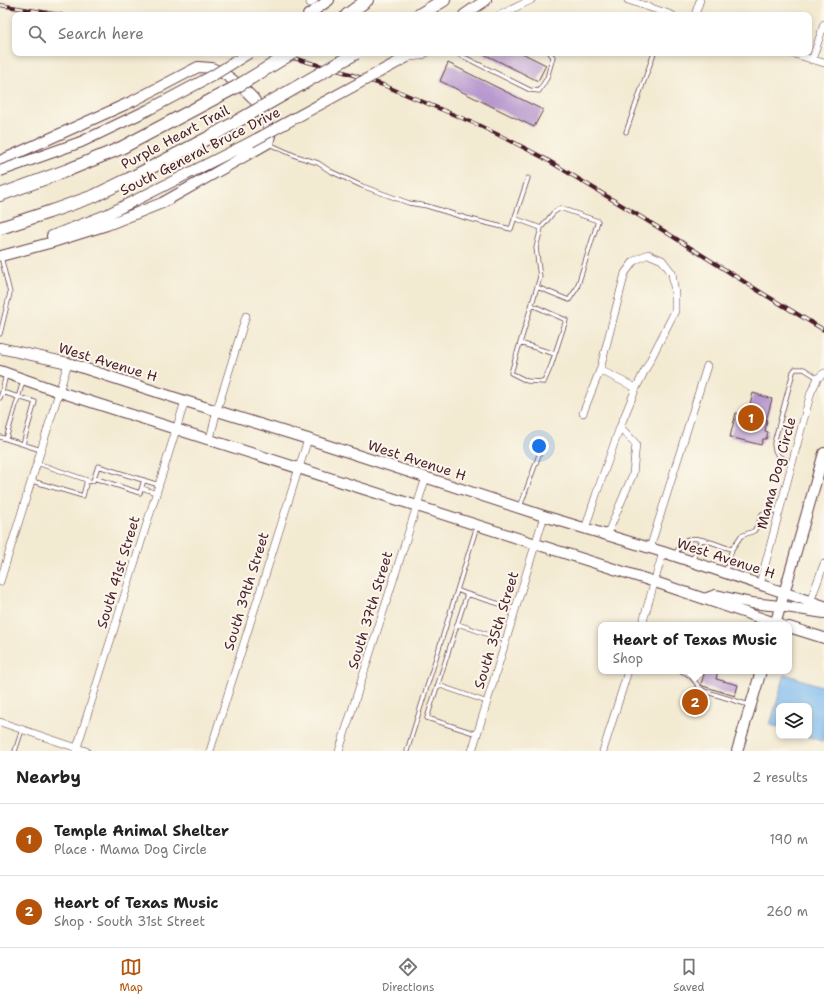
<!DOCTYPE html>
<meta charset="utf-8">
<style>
:root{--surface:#fff;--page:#f6f6f6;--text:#222;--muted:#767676;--line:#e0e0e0;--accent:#b45309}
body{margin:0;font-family:"Shantell Sans",sans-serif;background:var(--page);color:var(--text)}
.controls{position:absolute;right:12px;bottom:12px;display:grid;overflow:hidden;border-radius:8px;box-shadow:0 2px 6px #0003}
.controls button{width:36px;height:36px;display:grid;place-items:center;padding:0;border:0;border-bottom:1px solid var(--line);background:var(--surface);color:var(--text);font:20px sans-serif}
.you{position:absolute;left:539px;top:446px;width:14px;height:14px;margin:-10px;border:3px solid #fff;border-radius:50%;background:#1a73e8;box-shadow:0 0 0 6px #1a73e833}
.badge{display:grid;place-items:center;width:26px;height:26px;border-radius:50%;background:var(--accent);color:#fff;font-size:13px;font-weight:700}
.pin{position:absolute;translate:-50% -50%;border:2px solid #fff;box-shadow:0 1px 4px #0006}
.popup{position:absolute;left:598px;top:622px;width:194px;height:52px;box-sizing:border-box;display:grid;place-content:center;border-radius:8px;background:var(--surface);filter:drop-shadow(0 1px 3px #0005);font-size:13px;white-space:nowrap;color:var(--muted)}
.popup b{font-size:15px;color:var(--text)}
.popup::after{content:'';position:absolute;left:50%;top:100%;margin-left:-8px;border:8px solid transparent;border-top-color:var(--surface)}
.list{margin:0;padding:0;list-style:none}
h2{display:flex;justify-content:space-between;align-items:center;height:52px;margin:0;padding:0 16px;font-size:17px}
h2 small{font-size:13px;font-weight:400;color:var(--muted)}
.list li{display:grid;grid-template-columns:26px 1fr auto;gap:12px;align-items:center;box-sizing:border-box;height:72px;padding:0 16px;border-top:1px solid var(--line)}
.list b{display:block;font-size:15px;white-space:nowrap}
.list p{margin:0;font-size:13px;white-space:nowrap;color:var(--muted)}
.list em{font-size:13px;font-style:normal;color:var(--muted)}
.icon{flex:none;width:22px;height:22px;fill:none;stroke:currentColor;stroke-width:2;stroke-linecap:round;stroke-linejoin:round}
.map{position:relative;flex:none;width:824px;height:751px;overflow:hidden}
.search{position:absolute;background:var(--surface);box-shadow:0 2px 6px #0003;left:12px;right:12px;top:12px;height:44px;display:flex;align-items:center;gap:10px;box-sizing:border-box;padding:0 14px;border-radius:8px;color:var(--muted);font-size:15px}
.sheet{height:196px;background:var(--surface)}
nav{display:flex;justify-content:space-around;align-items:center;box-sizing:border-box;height:56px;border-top:1px solid var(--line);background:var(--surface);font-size:11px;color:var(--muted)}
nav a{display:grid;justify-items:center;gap:2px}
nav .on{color:var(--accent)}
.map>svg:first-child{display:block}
.water{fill:#7abaee;stroke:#626c8c}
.building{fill:#b799cf}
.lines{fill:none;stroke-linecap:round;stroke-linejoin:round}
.service-casing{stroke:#633d44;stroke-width:5}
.minor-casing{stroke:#633d44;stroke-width:8}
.secondary-casing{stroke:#633d44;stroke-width:12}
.motorway-casing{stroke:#633d44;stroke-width:14}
.service{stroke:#fff;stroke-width:3.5}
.minor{stroke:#fff;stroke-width:7}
.secondary{stroke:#fff;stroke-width:10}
.motorway{stroke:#fff;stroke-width:12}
.rail-casing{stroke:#4a1f2b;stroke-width:4}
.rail{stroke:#fbf7ec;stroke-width:2.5;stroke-dasharray:8;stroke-linecap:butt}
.secondary-bridge-casing{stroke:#633d44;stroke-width:12;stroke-linecap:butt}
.motorway-bridge-casing{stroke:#633d44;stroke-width:14;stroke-linecap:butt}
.secondary-bridge{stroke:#fff;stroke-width:10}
.motorway-bridge{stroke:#fff;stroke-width:12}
.labels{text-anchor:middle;stroke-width:4;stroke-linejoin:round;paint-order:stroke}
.street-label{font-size:14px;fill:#4a1f2b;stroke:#fbf7ec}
</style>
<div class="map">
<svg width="824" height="751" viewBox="0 0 824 751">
<rect width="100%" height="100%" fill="#fbf7ec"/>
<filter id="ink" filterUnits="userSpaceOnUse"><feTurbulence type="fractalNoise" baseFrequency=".025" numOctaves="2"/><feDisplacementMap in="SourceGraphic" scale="8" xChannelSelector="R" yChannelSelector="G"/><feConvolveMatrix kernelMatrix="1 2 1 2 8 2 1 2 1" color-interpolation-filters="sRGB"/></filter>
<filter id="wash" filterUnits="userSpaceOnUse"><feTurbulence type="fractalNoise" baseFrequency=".012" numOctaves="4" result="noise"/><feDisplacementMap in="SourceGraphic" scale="16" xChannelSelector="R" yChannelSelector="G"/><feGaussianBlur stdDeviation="0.9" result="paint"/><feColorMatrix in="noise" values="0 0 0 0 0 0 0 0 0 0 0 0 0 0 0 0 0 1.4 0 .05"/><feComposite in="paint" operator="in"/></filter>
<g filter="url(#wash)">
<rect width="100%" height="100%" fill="#f3ead2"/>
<path class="water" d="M785 674 824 687V742L806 736H809V706H779V727L770 725Z"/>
<g id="blocks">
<path class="building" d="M482 53H522L546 65 538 81Z
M448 63 543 110 534 127 440 81Z
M753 393 772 399 766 421H767L765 431 768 432 766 439H763L761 445 730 437 736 413 747 416Z
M705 671H718L716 679 738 685 735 696 703 686 701 684Z"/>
</g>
</g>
<g filter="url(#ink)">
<use href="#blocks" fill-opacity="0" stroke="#633d44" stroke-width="1"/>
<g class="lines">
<defs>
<path id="service" d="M456 53 530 90 539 91 547 78 553 57 550 53
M626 132 654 53
M269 144 296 156 318 163 330 171 362 186 409 203 427 206 466 218 511 229 528 178
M514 218 541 228 536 248 540 277 511 373 527 381 544 382 551 366 566 320 532 305
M537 287 569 300 577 288 598 221 560 208 553 213 541 228
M0 334 10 293 1 257
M520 343 555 354
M6 374 2 392 35 402 23 444
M0 398 2 392
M0 437 41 450
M6 439 23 381
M792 463C781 458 774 456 774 443L793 372 795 369H804L818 378
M94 478 140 493 144 480
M32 481 83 496 87 480 37 463
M86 482 93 481 98 466 159 485
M142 488 156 493
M520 507 540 452
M732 549 741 536 754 531 758 525 762 514 769 512 779 510
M675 555C678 549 681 543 686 540 696 534 722 547 732 549L726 571
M692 561 701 540
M457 590 467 594
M458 624 506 641
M681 671C695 675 694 685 704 691L749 705
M438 685 487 702
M477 734 427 718 467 594 516 609
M15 751 22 730
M407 751 477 526"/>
<path id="minor" d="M628 0 672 15
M310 3 314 0
M500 15 531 0
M695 15 700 0
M791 53 824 63
M407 57 421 56 426 53
M812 60 824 24
M600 370 636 388 620 427 636 444 633 474 607 535
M583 413 600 370 625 273 634 261 648 254 662 260 672 273 675 294V311L636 388
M210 439 217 410 246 316
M585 529 596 495 620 427
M650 548 707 366
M0 582 68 363
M760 584 811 392 818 378 824 373
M810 602 824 564
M642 625 663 552
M0 722 86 751
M76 751 185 401
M210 751 308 439
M339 751 426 477
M472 751 544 516
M603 751 628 671"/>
<path id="secondary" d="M308 15 329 0
M464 15 486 0
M0 161 133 101 198 67 212 68 226 75 242 87 253 98 265 116 270 136 268 143 162 203 107 225 53 242 1 256
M52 236 106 215 251 142
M0 348 68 363 185 401 308 439 544 516 663 552 824 606
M0 371 60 392 655 582 781 625
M704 599 716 595 751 603 780 606 824 613
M775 625 824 453
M789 627 824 638
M737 751 761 671"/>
<path id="motorway" d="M347 15 367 0
M419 15 444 0
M0 195 68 170 121 148"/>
</defs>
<use href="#service" class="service-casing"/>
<use href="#minor" class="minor-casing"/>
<use href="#secondary" class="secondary-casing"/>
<use href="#motorway" class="motorway-casing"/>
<use href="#service" class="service"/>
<use href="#minor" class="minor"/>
<use href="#secondary" class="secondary"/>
<use href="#motorway" class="motorway"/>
<defs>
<path id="rail" d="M0 5 61 15
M275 53 344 72 383 85 476 124 511 141 544 158 664 231 762 293 824 330"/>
</defs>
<use href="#rail" class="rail-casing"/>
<use href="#rail" class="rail"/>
<defs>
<path id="secondary-bridge" d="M251 142 407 57
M0 171 81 142 148 110 212 76 249 53"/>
<path id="motorway-bridge" d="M121 148 236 87 292 53
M0 228 49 212 94 196 129 179 208 138 356 53"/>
</defs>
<use href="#secondary-bridge" class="secondary-bridge-casing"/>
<use href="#motorway-bridge" class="motorway-bridge-casing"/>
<use href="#secondary-bridge" class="secondary-bridge"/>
<use href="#motorway-bridge" class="motorway-bridge"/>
</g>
</g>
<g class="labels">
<g class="street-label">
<text transform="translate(175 137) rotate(-28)" y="5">Purple Heart Trail</text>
<text transform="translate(200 151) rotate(-27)" y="5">South General Bruce Drive</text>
<text transform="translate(108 362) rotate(17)" y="5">West Avenue H</text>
<text transform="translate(417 460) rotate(18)" y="5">West Avenue H</text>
<text transform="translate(776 473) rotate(-75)" y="5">Mama Dog Circle</text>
<text transform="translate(726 558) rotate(18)" y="5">West Avenue H</text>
<text transform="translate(118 572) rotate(-73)" y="5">South 41st Street</text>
<text transform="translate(246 591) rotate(-73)" y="5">South 39th Street</text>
<text transform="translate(370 610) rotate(-73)" y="5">South 37th Street</text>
<text transform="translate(496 630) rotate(-73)" y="5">South 35th Street</text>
</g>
</g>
</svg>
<div class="controls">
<button><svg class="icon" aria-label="layers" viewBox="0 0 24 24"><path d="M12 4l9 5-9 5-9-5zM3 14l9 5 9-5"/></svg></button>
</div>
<div class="you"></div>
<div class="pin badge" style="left:751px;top:418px">1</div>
<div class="pin badge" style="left:695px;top:702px">2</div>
<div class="popup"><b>Heart of Texas Music</b>Shop</div>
<div class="search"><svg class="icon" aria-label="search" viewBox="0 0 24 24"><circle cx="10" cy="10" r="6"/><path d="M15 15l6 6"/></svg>Search here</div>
</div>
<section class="sheet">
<h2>Nearby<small>2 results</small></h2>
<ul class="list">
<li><span class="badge">1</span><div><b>Temple Animal Shelter</b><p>Place · Mama Dog Circle</p></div><em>190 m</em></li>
<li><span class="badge">2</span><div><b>Heart of Texas Music</b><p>Shop · South 31st Street</p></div><em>260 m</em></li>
</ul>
</section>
<nav>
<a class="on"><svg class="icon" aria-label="map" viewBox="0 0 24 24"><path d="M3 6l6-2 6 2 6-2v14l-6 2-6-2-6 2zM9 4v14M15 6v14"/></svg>Map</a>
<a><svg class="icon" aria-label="directions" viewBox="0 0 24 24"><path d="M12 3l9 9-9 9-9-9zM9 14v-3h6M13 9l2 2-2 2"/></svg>Directions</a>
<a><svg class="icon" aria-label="saved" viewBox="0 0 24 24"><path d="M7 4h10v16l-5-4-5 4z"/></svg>Saved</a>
</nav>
